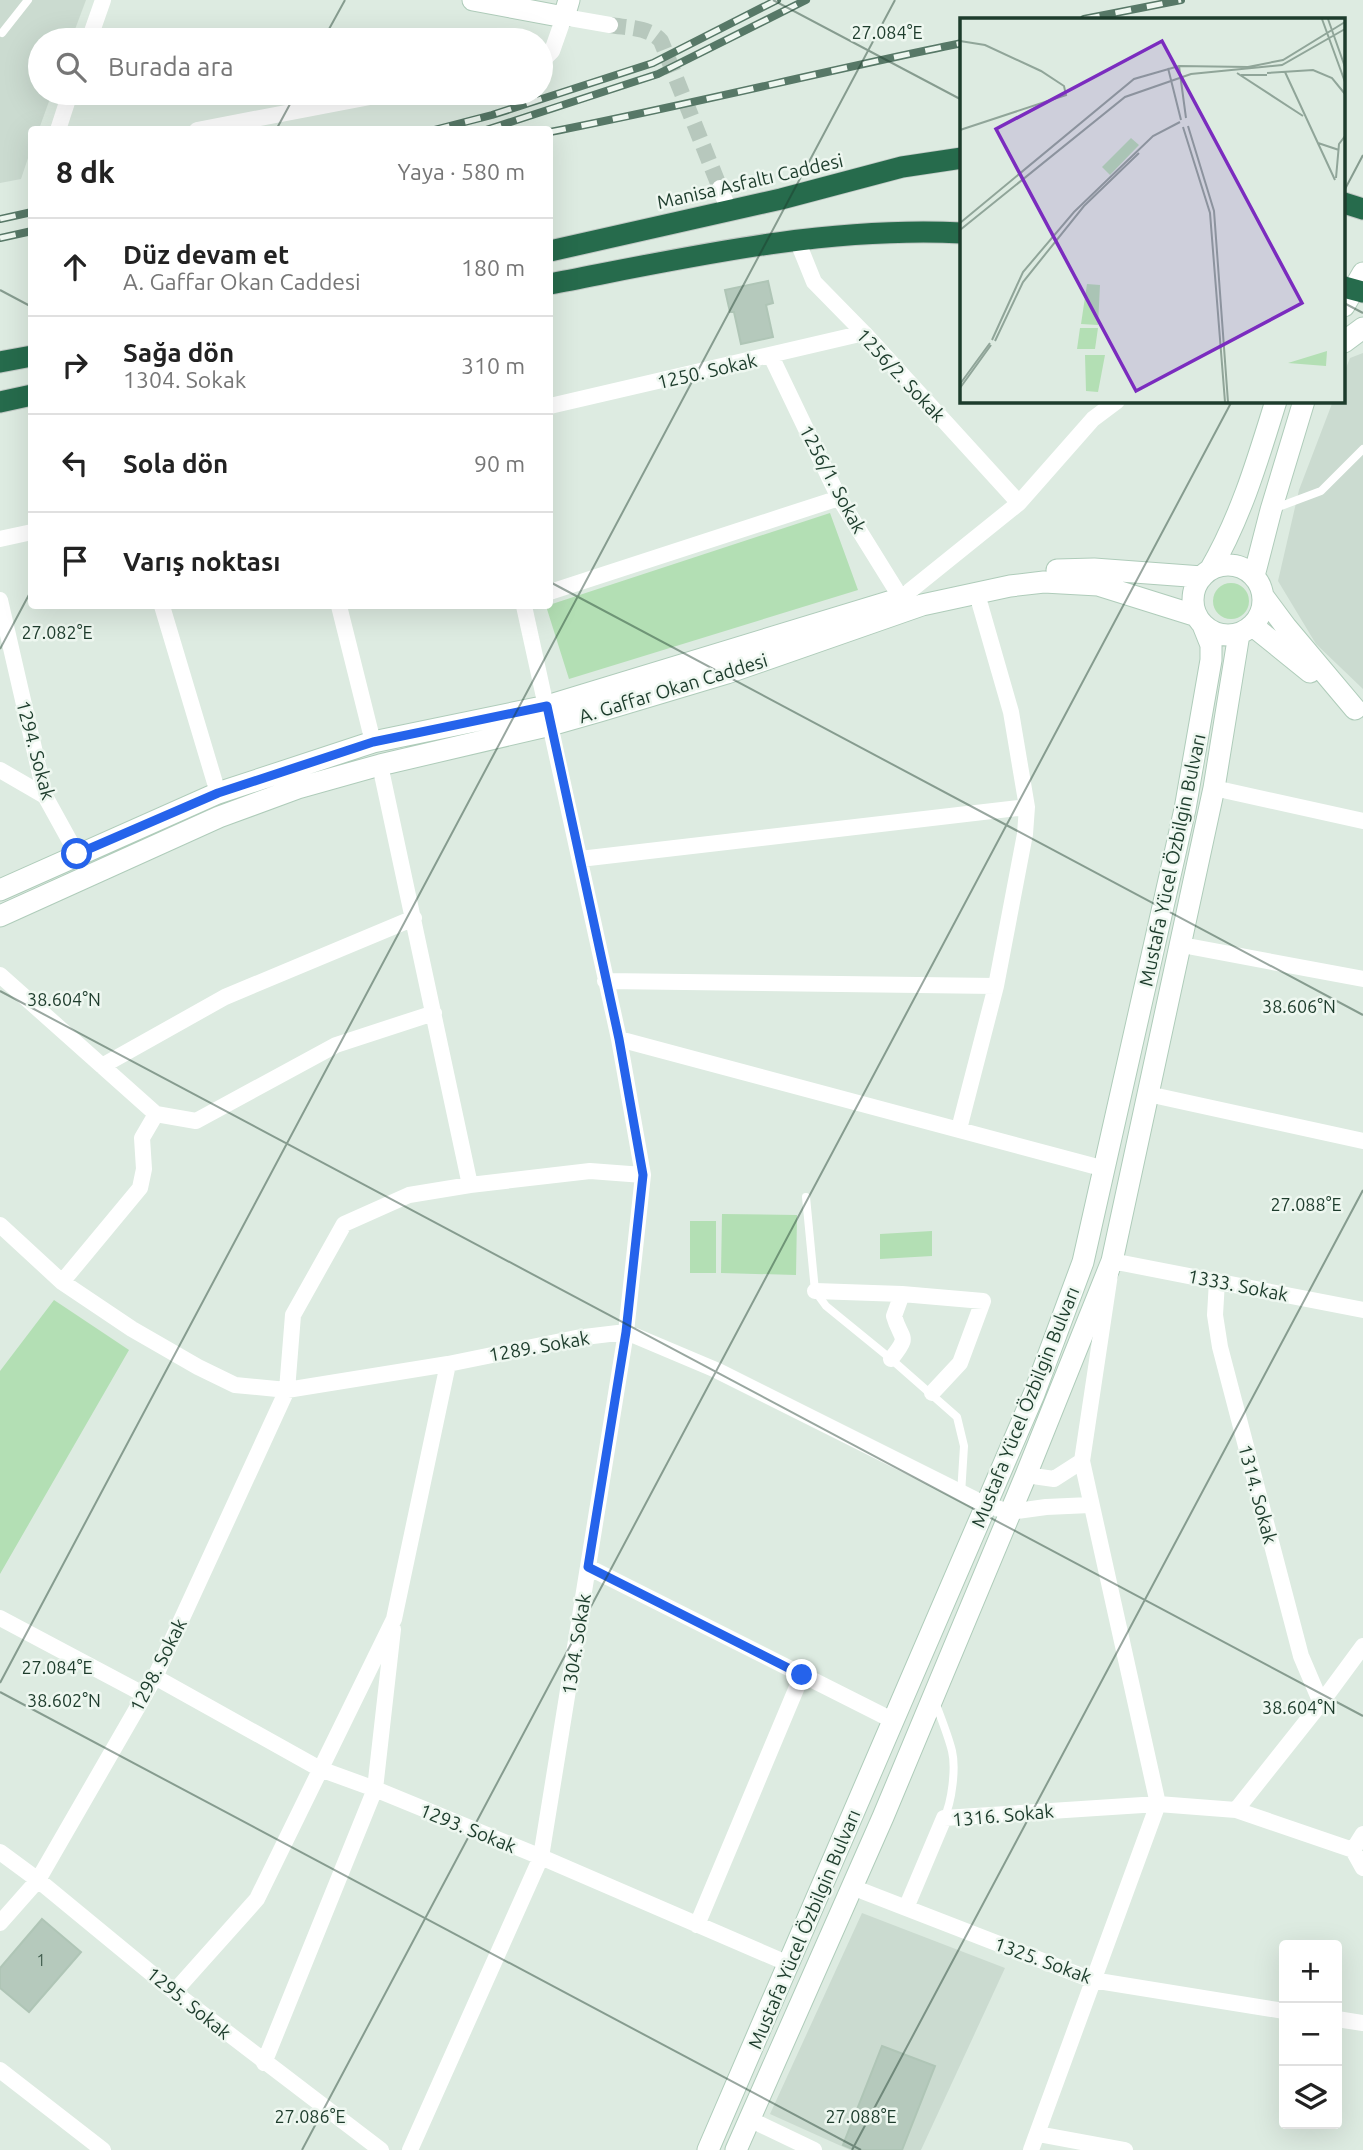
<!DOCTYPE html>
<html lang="tr">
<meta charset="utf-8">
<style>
:root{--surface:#fff;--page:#f6f6f6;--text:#222;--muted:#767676;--line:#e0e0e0}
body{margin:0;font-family:Ubuntu,sans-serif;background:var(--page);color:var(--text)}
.controls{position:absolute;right:21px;bottom:21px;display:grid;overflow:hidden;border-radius:7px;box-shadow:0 7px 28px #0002}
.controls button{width:63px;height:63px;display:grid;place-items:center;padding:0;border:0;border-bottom:2px solid var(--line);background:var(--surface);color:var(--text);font:35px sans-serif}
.stop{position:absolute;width:21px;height:21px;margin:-16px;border:5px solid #2563eb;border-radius:50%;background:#fff}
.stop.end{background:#2563eb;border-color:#fff;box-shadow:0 2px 7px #0008}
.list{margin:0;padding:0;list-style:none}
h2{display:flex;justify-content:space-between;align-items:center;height:91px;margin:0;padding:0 28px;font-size:30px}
h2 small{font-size:23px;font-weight:400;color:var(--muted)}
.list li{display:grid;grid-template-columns:46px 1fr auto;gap:21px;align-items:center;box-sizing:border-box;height:98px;padding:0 28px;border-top:2px solid var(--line)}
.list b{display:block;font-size:26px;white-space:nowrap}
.list p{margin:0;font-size:23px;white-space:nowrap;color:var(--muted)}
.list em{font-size:23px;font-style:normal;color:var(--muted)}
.icon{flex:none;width:38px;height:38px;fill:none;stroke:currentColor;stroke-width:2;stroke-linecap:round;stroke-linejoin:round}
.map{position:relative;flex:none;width:1363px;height:2150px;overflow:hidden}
.search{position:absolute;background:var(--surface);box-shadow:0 7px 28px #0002;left:28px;top:28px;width:525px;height:77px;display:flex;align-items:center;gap:18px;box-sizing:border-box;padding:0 24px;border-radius:38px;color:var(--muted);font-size:26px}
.panel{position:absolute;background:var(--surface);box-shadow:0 7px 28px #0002;left:28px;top:126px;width:525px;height:483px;border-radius:7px}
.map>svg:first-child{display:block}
.built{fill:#cbdbd0}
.green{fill:#b3dfb4}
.building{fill:#b5c9bc;stroke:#afc5b6;stroke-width:2}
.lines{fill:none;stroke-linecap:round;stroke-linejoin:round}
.street-tunnel{stroke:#b7c8bd;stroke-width:16;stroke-dasharray:16 8;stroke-linecap:butt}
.secondary-casing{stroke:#afccba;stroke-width:23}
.highway-casing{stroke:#c0c8c4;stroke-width:23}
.lane{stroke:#fff;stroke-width:8}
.street{stroke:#fff;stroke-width:16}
.secondary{stroke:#fff;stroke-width:21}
.highway{stroke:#266b4c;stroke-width:21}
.rail-casing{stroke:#577867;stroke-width:8}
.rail{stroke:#eef7f0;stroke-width:5;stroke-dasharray:16;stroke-linecap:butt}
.route{stroke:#2563eb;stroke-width:9}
.ticks{fill:none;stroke:#1d3c2c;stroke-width:2;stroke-opacity:0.45}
.labels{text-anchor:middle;stroke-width:5;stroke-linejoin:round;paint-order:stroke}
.number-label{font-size:16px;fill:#435f50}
.street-label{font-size:19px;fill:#1d3c2c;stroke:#eef7f0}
.inset-road{fill:none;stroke:#90a599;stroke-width:2}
.view{fill:#7b2cbf;fill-opacity:0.15;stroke:#7b2cbf;stroke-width:3.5}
.inset-edge{fill:none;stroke:#1d3c2c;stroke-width:3.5}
.ticks-label{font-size:18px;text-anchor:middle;fill:#1d3c2c;stroke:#eef7f0;stroke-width:5;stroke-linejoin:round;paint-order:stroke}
</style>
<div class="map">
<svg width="1363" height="2150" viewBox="0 0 1363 2150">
<rect width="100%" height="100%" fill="#ddebe1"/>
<path class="built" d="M0 0H86L71 40H40V93H52L39 129 32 130 31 149 21 179 0 183Z
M1363 353V689L1316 644 1278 581 1299 490 1333 401H1344V373L1350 358Z
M862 1913 1005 1968 921 2150H850L770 2114Z"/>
<path class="green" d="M830 513 858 590 569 679 546 606Z
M1213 601a18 18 0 1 1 36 0a18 18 0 1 1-36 0Z
M722 1214 797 1215 796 1275 721 1273Z
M690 1221H716V1273H690Z
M932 1231V1256L880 1259V1234Z
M54 1300 129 1350 0 1574V1371Z"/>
<path class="building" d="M768 281 773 303 766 305 773 337 741 344 734 312H730L725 290Z
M42 1919 81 1952 29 2012 0 1988V1968Z
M882 2046 935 2066 902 2150H855L843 2145Z"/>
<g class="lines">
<path class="street-tunnel" d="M610 25C627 28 650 27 661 41L720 188"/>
<defs>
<path id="secondary" d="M473 0 564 17 569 0
M1344 306 1363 273
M1344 342 1363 328
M1193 600a35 35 0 1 1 70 0a35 35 0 1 1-70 0Z
M1057 570 1094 569 1202 577
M1210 570C1241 517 1258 459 1276 401
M1254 576 1271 510 1304 401
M1263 596 1286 627 1355 709
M1253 626 1310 672
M0 890 218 793 373 742 547 706 905 597
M0 916 219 817 298 788 380 765 551 725 600 711 727 673 922 605 1010 586 1044 582 1098 585 1197 616
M708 2150 1034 1394 1083 1262 1185 809 1211 660V645L1203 625
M736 2150 883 1817 1026 1475 1112 1261 1214 788 1239 634"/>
<path id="highway" d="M1344 203 1363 209
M550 251 781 199 902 167 962 158
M550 284C685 258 823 226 962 233
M1344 287 1363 292
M0 362 32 356
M0 402 32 395"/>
</defs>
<use href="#secondary" class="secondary-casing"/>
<use href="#highway" class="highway-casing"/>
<path class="lane" d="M2 33 28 0
M1273 509 1321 491 1363 449
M806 1197 815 1291 826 1306 891 1359 957 1417 964 1446 961 1494
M935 1702C941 1718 948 1735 952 1751 956 1768 952 1802 944 1818"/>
<path class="street" d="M89 40 103 0
M541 62 552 51 564 17 610 25
M58 130 70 93
M197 130 391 93
M720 188 729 211
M797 240 814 282 864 333 1019 503
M771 356 839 498 901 598 1019 503 1093 419 1117 401
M550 406 864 333
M0 539 32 532
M550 592 839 498
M0 600 45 796 77 854
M162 606 218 793
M339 606 373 742
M380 765 470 1185
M0 770 45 796
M1214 788 1363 821
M580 859 1027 807
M1182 945 1363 979
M0 975 156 1114 142 1138 144 1169 140 1188 62 1282
M605 981 996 986
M619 1039 1105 1169
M102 1066 225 997 414 918
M1148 1094 1363 1141
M156 1114 196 1121 336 1045 434 1013
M959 1129 996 986 1025 834 1027 807 1011 712 977 594
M0 1225 62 1282 132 1329 198 1367 235 1385 287 1390 448 1364 576 1338 626 1332 716 1370 986 1505 1010 1512 1046 1507 1090 1505
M1217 1281 1215 1315 1220 1347 1301 1656 1321 1703
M815 1291 902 1294 983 1301 960 1363 932 1393
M891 1359C911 1334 901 1341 894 1316L902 1294
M1026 1475 1054 1479 1082 1461
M588 1567 894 1721
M0 1618 145 1695
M155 1677 320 1769 375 1789 541 1857 789 1964
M1236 1810 1321 1703 1363 1646
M1363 1834 1353 1850 1363 1868
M0 1852 38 1880 174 1992 381 2150
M852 1887 1092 1980 1284 2011
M906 1908 944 1818 1158 1804 1236 1810 1353 1850
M0 1923 38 1880 155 1677 287 1390 293 1315 344 1224 409 1195 470 1185 590 1171 643 1175
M697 1925 802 1675
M174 1992 257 1899 394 1619 448 1364
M1337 2019 1363 2023
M264 2063 375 1789 393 1629
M0 2070 103 2150
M749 2119 814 2150
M1038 2134 1125 2150
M410 2150 541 1857 626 1332 643 1175 619 1039 524 606
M1031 2150 1158 1804 1082 1461 1112 1261 1363 1310"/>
<use href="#secondary" class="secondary"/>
<use href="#highway" class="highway"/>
<defs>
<path id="rail" d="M1084 19 1181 0
M434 130 492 115 653 63 777 0
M486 130 658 74 806 0
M550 132C688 105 824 71 962 43
M0 219 32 212
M0 238 32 231"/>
</defs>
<use href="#rail" class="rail-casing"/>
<use href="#rail" class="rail"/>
</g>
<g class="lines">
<path class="route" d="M77 854 218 793 373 742 547 706 619 1039 643 1175 626 1332 588 1567 802 1675"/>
</g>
<path class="ticks" d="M773 0 962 100M323 40 345 0M276 130 296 93M1344 191 1363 155M0 290 32 307M1344 303 1363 313M550 582 1363 1015M0 649 32 589M0 991 1363 1716M0 1683 895 0M0 1692 861 2150M302 2150 1232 401M852 2150 1363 1190"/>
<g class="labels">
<g class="number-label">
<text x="41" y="1966">1</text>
</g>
<g class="street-label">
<text transform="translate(750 181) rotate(-13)" y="7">Manisa Asfaltı Caddesi</text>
<text transform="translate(707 371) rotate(-13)" y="7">1250. Sokak</text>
<text transform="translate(901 375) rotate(47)" y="7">1256/2. Sokak</text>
<text transform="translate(833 479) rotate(62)" y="7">1256/1. Sokak</text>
<text transform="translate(673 688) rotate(-17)" y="7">A. Gaffar Okan Caddesi</text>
<text transform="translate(36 750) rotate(75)" y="7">1294. Sokak</text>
<text transform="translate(1172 860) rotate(-78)" y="7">Mustafa Yücel Özbilgin Bulvarı</text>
<text transform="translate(1238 1285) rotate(11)" y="7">1333. Sokak</text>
<text transform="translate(539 1346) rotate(-10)" y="7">1289. Sokak</text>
<text transform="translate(1025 1407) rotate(-68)" y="7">Mustafa Yücel Özbilgin Bulvarı</text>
<text transform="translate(1258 1494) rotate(75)" y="7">1314. Sokak</text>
<text transform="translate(576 1644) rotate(-81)" y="7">1304. Sokak</text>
<text transform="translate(158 1665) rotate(-63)" y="7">1298. Sokak</text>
<text transform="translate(1003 1815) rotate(-5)" y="7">1316. Sokak</text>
<text transform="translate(468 1828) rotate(22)" y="7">1293. Sokak</text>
<text transform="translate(804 1929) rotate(-67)" y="7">Mustafa Yücel Özbilgin Bulvarı</text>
<text transform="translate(1043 1960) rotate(20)" y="7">1325. Sokak</text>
<text transform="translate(189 2003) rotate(39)" y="7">1295. Sokak</text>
</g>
</g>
<g transform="translate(960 18)">
<rect width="385" height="385" fill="#ddebe1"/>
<path d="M171 120 179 127 150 157 142 149ZM127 266 140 267 138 307 121 306ZM120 310H138L135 331H117ZM367 333 366 348 328 345ZM125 337H145L138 374 126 373Z" fill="#b3dfb4"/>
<path class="inset-road" d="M362 1 385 64M368 1 385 49M0 23 25 27 81 53 104 68 106 77 0 112M219 48 226 100M208 50 221 102M325 54 375 162M277 55 343 98M307 55 353 52 372 60 385 76M281 57H307M228 108 254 193 268 384M223 109 250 195 265 384M358 125 379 132M376 160 379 126 385 118M0 205 174 61 219 48 288 49 323 42 385 4M0 212 165 79 231 56 322 47 385 11M32 322 63 254 114 194 193 118 220 104M35 323 63 264 124 188 179 135M0 366 30 325M0 370 31 327"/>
<path class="view" d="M202 23 342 285 176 373 36 111Z"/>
<rect width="385" height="385" class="inset-edge"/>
</g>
<g class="ticks-label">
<text x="887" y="39">27.084°E</text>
<text x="57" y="639">27.082°E</text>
<text x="64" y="1006">38.604°N</text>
<text x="1299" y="1013">38.606°N</text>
<text x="1306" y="1211">27.088°E</text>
<text x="57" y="1674">27.084°E</text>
<text x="64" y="1707">38.602°N</text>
<text x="1299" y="1714">38.604°N</text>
<text x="310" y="2123">27.086°E</text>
<text x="861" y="2123">27.088°E</text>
</g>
</svg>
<div class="controls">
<button>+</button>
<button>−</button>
<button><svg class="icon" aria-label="layers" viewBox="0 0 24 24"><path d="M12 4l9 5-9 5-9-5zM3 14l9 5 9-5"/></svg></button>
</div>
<div class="stop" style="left:77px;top:854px"></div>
<div class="stop end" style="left:802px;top:1675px"></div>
<div class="search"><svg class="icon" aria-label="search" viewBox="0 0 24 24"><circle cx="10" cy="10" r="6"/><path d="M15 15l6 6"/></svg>Burada ara</div>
<section class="panel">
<h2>8 dk<small>Yaya · 580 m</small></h2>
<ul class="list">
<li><svg class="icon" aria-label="ahead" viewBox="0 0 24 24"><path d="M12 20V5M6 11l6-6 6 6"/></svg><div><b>Düz devam et</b><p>A. Gaffar Okan Caddesi</p></div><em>180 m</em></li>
<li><svg class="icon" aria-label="right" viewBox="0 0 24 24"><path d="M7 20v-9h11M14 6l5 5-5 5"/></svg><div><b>Sağa dön</b><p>1304. Sokak</p></div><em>310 m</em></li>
<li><svg class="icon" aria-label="left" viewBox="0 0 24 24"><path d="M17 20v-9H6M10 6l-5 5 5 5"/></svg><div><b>Sola dön</b></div><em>90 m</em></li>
<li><svg class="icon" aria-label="arrive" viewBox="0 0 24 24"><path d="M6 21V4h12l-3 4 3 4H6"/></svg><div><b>Varış noktası</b></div></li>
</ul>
</section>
</div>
